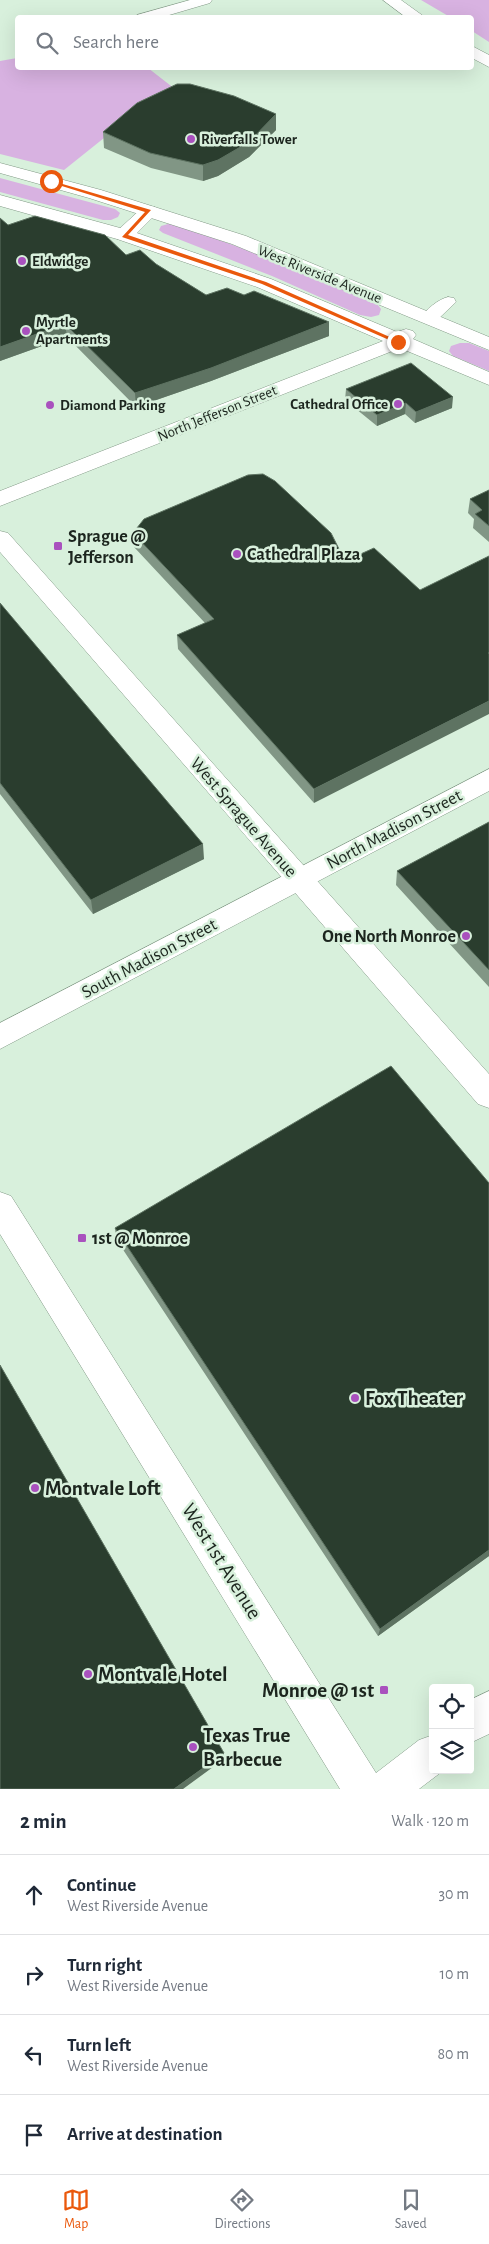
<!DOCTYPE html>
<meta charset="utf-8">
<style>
:root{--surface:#fff;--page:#f6f6f7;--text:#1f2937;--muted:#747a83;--line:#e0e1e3;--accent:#ea580c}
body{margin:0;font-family:"Alegreya Sans",sans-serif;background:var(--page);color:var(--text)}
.controls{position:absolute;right:15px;bottom:15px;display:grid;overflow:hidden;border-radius:5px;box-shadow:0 5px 20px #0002}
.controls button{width:45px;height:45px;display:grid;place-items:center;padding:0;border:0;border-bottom:1px solid var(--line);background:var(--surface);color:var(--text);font:25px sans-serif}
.stop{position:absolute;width:15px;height:15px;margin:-11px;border:4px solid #ea580c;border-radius:50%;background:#fff}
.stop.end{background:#ea580c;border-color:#fff;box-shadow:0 1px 5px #0008}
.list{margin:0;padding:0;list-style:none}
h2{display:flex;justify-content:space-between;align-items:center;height:65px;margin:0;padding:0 20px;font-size:21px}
h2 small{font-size:16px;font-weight:400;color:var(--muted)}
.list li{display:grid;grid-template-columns:32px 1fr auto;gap:15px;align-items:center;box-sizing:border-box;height:80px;padding:0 20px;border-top:1px solid var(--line)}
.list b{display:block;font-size:19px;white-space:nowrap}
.list p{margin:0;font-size:16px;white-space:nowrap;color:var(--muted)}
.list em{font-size:16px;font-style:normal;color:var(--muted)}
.icon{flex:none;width:28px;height:28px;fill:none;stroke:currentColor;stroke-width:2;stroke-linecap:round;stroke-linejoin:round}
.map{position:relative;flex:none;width:489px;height:1789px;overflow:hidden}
.search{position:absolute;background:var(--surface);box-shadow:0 5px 20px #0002;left:15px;right:15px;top:15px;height:55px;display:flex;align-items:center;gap:12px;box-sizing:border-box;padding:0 18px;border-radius:5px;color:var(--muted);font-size:19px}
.sheet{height:385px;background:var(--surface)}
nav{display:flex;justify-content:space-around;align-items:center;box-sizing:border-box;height:70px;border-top:1px solid var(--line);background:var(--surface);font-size:14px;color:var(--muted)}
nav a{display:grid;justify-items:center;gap:2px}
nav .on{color:var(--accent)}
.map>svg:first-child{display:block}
.green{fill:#d8b2e1}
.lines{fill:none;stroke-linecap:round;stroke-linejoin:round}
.lane-casing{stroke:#829986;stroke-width:1}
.street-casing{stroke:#829986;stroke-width:1}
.secondary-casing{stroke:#829986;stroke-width:1}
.lane{fill:#fff;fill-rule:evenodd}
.street{fill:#fff;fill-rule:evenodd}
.secondary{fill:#fff;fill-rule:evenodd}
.wall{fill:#819685}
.shaded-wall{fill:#5e7362}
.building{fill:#2a3d2e;stroke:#5e7362}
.route{fill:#ea580c}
.poi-dot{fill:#a951be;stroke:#d8f0dc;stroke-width:2}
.labels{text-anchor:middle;stroke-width:5;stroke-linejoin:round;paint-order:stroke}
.far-poi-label{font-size:15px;font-weight:bold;fill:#1c251e;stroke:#d8f0dc;text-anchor:start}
.far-street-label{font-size:15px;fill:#1c251e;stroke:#d8f0dc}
.poi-label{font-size:18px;font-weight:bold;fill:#1c251e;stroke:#d8f0dc;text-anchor:start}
.street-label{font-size:18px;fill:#1c251e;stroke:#d8f0dc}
.near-poi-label{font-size:21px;font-weight:bold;fill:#1c251e;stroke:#d8f0dc;text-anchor:start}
.near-street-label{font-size:21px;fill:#1c251e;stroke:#d8f0dc}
</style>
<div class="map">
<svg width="489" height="1789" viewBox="0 0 489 1789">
<rect width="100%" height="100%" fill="#d8f0dc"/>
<path class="green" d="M421 0H489V42L472 31V18L450 17Z
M17 58 18 68H148L184 96 139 110 64 170 0 154V61Z
M0 178 115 209 120 213 118 217 111 220H103L0 192Z
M168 224H175L286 264 377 304 381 309 379 315 371 317 360 315 272 276 163 233 159 230 161 226Z
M460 343H469L489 351V371L453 356 449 351 451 346Z"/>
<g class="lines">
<defs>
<path id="lane" d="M190 0H212L210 3 159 18H136L137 15Z
M448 297 454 298 456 302 435 322H423L420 318C426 310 438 299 448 297Z"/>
<path id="street" d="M149 206 155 207 158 211 155 215 131 239H117L115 235 117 231 143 207Z
M489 769V791L0 1049V1023Z"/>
<path id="secondary" d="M383 0H401L426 18H407Z
M472 46 489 55V67L472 58Z
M0 163 101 190 246 236 489 337V350L232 244 89 198 0 173Z
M0 195 131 231 271 279 397 332 406 329 413 331 416 335 413 339 489 372V385L400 348 0 506V491L383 341 257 287 117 239 0 206Z
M0 531 8 533 489 1074V1108L478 1104 0 552Z
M0 1192 11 1196 376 1773 419 1740 433 1735V1770H444L419 1789H340L0 1234Z
M489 1691V1734L470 1743V1700Z"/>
</defs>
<use href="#lane" class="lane-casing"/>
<use href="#street" class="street-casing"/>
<use href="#secondary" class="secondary-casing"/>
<use href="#lane" class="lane"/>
<use href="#street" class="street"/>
<use href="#secondary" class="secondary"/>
</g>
<path class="wall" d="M276 130 249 157 218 176 203 181 151 168 104 148 103 132Z
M0 218 8 225 126 255 156 264 206 295 329 336 211 381 136 407 67 337 0 361Z
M346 389 452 408 415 423 405 414 377 426 345 400Z
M489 490V542L473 528 474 519 468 513 470 499Z
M133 533H331L314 803 178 649 177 635 205 623 134 547Z
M0 603 204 859 93 914 0 794Z
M489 822V987L396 885 397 871Z
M115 1228 489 1556 378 1636 116 1239Z"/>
<path class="shaded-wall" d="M276 114V130L249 157 218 176 203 181V165Z
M329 322V336L211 381 136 407 135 393Z
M65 324 67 337 0 361V347Z
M453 397 452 408 415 423 416 412Z
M406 403 405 414 377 426V415Z
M489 701V714L314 803V789Z
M203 844 204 859 93 914 91 900Z
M489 1550V1556L378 1636 380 1629Z
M224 1753V1759L183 1789H174Z"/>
<path class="building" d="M177 84H190L234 96 276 114 249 142 218 160 203 165 150 153 103 132 137 103Z
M35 216 105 235 126 255 140 250 156 264 206 295 227 288 244 295 254 291 329 322 211 368 135 393 65 324 0 347V218L8 225Z
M411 363 453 397 416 412 406 403 377 415 346 389Z
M263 474 275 481 331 533 345 561 374 548 420 590 489 556V653H488H489V701L314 789 177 635 214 619 133 533 144 519 248 475Z
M489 490V526L475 514 482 510 470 499Z
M0 603 203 844 91 900 0 783Z
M489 822V970L397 871Z
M391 1066 489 1183V1550L380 1629 115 1228Z
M0 1365 224 1753 174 1789H0Z"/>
<path class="route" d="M49 180 151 210 128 235 266 282 401 342 396 343 262 284 122 237 145 212 49 182Z"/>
<g class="poi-dot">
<circle cx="191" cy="139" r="5"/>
<circle cx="22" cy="261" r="5"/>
<circle cx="26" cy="331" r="5"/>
<circle cx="398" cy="404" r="5"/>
<circle cx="50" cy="405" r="5"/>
<rect x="53" y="541" width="10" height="10" rx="2.5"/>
<circle cx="237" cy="554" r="5"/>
<circle cx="466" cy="936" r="5"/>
<rect x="77" y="1233" width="10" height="10" rx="2.5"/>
<circle cx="355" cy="1398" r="5"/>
<circle cx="35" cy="1488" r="5"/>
<circle cx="88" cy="1674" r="5"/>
<rect x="379" y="1685" width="10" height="10" rx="2.5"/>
<circle cx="193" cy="1747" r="5"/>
</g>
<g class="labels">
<g class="far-poi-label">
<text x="201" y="144">Riverfalls Tower</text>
<text x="32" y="266">Eldwidge</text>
<text x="36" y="327">Myrtle<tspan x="36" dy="17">Apartments</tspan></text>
<text x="388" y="409" text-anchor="end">Cathedral Office</text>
<text x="60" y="410">Diamond Parking</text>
</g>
<g class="far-street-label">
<text transform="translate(320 274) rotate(22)" y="5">West Riverside Avenue</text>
<text transform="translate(217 413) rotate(-22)" y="5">North Jefferson Street</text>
</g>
<g class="poi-label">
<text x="68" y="542">Sprague @<tspan x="68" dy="21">Jefferson</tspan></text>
<text x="247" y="560">Cathedral Plaza</text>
<text x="456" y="942" text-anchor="end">One North Monroe</text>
<text x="92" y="1244">1st @ Monroe</text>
</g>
<g class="street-label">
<text transform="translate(244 817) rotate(49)" y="6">West Sprague Avenue</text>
<text transform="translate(394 829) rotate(-28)" y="6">North Madison Street</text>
<text transform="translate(149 958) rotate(-28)" y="6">South Madison Street</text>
</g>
<g class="near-poi-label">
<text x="365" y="1405">Fox Theater</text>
<text x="45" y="1495">Montvale Loft</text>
<text x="98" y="1681">Montvale Hotel</text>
<text x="374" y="1697" text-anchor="end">Monroe @ 1st</text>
<text x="203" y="1742">Texas True<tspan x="203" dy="24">Barbecue</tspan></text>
</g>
<g class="near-street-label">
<text transform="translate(222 1561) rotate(58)" y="7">West 1st Avenue</text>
</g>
</g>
</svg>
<div class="controls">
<button><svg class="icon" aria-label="locate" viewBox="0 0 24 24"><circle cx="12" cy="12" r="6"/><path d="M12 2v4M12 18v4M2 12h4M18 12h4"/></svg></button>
<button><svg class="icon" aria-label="layers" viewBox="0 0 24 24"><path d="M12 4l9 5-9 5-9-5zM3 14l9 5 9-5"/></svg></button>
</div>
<div class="stop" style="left:51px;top:181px"></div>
<div class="stop end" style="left:398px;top:342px"></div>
<div class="search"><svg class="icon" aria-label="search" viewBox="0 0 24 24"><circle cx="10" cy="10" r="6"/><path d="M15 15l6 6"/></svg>Search here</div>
</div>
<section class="sheet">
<h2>2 min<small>Walk · 120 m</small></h2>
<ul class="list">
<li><svg class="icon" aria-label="ahead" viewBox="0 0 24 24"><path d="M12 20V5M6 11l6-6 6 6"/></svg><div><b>Continue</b><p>West Riverside Avenue</p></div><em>30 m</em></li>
<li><svg class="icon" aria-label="right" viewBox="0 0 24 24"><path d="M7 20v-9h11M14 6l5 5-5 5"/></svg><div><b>Turn right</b><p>West Riverside Avenue</p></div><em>10 m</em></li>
<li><svg class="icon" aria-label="left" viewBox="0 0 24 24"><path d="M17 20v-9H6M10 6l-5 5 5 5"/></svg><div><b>Turn left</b><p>West Riverside Avenue</p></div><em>80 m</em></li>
<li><svg class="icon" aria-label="arrive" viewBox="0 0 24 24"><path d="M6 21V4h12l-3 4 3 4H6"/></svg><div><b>Arrive at destination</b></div></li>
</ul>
</section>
<nav>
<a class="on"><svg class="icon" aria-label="map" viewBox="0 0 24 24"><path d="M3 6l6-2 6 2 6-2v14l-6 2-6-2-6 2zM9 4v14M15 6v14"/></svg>Map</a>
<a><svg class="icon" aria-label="directions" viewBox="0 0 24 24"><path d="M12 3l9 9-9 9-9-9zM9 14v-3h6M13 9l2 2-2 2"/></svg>Directions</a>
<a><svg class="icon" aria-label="saved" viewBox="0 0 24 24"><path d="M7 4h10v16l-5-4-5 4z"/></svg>Saved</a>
</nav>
